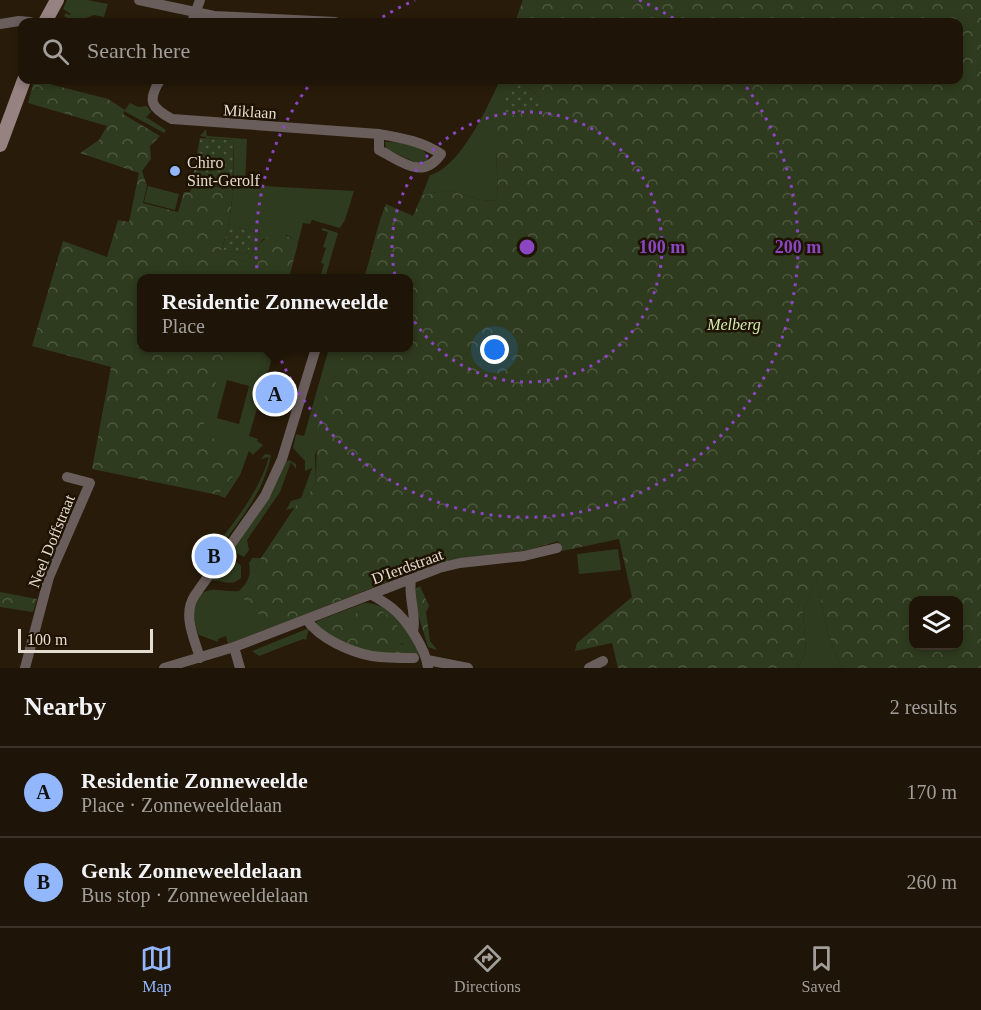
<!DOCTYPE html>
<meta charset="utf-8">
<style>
:root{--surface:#1e1407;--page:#261d11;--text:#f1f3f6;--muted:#a19e9b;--line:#3c3328;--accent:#92b7fd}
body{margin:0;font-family:Georgia,serif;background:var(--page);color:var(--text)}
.controls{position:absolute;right:18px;bottom:18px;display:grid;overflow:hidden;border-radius:12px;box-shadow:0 3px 9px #0003}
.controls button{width:54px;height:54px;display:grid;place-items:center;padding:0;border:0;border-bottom:2px solid var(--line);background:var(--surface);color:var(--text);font:30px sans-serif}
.scale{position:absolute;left:18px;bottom:15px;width:135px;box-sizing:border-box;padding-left:6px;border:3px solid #e5dcd1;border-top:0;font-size:16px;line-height:21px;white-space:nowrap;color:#e5dcd1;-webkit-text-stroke:4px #1e1202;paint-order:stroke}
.you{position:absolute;left:495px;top:350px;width:21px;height:21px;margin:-15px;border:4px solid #fff;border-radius:50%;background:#1a73e8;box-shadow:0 0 0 9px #1a73e833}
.badge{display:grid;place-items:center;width:39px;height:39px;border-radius:50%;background:var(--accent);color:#111;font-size:20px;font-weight:700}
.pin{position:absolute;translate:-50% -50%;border:3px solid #fff;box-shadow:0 2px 6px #0006}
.popup{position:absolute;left:137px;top:274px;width:276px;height:78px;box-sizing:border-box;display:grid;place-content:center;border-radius:12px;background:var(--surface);filter:drop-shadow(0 2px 4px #0005);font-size:20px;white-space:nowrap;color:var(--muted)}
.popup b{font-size:22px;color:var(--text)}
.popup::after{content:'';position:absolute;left:50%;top:100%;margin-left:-12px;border:12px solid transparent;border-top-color:var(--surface)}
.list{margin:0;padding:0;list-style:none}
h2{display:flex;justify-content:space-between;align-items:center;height:78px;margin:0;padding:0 24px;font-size:26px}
h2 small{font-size:20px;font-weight:400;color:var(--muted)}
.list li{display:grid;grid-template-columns:39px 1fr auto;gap:18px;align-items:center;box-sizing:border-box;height:90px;padding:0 24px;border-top:2px solid var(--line)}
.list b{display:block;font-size:22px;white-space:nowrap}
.list p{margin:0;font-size:20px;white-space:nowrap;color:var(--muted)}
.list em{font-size:20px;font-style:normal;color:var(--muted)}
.icon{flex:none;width:33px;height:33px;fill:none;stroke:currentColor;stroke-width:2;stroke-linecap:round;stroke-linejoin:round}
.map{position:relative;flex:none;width:981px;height:668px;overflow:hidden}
.search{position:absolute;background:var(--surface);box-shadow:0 3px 9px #0003;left:18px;right:18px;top:18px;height:66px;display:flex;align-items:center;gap:15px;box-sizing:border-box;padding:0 21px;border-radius:12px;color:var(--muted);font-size:22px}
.sheet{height:258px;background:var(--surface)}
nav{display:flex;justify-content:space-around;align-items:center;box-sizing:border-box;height:84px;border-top:2px solid var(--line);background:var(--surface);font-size:16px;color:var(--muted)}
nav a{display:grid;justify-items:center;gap:3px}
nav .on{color:var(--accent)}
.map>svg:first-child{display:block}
.green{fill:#2f3b1e;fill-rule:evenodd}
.forest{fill:url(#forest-crowns);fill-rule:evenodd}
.park{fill:url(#park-dots)}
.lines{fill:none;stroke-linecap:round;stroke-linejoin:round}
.street{stroke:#6a5e5c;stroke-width:10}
.secondary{stroke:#968280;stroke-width:14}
.ring{fill:none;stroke:#8b46c2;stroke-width:3;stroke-dasharray:3 6}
.poi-dot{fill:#92b7fd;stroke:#1e1202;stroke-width:2}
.labels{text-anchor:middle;stroke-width:5;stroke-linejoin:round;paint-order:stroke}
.street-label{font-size:16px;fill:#e5dcd1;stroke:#1e1202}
.poi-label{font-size:16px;fill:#e5dcd1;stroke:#1e1202;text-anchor:start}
.park-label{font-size:16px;font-style:italic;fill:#d2eeaf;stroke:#1e1202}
.centre{fill:#8b46c2;stroke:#1e1202;stroke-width:3}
.ring-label{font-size:18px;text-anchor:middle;font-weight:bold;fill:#8b46c2;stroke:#1e1202;stroke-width:5;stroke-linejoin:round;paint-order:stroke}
</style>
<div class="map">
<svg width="981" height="668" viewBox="0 0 981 668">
<defs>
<pattern id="forest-crowns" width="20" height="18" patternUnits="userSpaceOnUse" patternTransform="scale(1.5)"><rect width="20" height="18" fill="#2f3b1e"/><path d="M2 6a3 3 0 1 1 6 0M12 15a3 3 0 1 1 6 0" fill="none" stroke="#4d573e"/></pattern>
<pattern id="park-dots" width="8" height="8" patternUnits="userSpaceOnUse" patternTransform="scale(1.5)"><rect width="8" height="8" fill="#2f3b1e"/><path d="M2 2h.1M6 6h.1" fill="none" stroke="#4d573e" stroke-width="1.8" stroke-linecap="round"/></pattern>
</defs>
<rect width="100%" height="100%" fill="#281b09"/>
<path class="green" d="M67 0H87L108 4 104 17 94 15 75 22 64 16 66 13 69 15 71 14 63 9Z
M500 80H519L540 97V105L535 112 513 115 496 148 498 201 481 200 448 190 422 195 430 175C460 168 488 106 500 80Z
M130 103 138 107 147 106 151 112 146 117 166 130 164 133 124 111Z
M206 129 207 136 247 139 245 185 354 191 345 220 340 228 312 220 310 224 303 223 298 243 287 235 263 239 246 262 219 256 222 250 246 254 260 234 229 224 233 191 234 140 206 138V137L200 136Z
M385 142C398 142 429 144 428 161L419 164 386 149Z
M148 186 179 194 175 210 144 202Z
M323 228 338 233 325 278H320L324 264 321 263 326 248 323 247 328 232 321 230Z
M226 348H247L257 351 265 348H275L249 436 258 439 257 441 263 445 253 455 249 451 240 475 225 498 218 495 235 474 200 434ZM227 380 249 386 239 424 217 418Z
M329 348H356L363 357H347L315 455 316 483 307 496 301 498 297 507 286 510 291 501 301 498 312 468 305 471V461L293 448 296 434 304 436Z
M265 454 271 455C264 492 240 520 218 550L215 548C236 519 259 492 269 457L261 459Z
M289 460 296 464V469L291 462 280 492 247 540 249 550 244 557 232 551 271 495 286 462Z
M618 549 621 570 579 574 577 554Z
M228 558 237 562 241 566V578C230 588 222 579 210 581Z
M252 558H261L243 596 288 621 228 644 226 636 218 639V642L199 635C192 620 189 595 210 590 216 589 230 592 239 591 248 582 251 576 249 563Z
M816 574 827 630 841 668H798L806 651 803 612Z
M364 603C394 603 407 631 420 653L400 643 337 641 315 625 317 621Z
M309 628 306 640 303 639 259 656 252 651Z"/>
<path class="forest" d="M523 0H981V221H979L981 223V668H841L827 630 816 575 803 612 806 651 798 668H618L612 643 575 651 577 643 632 597 619 539 562 551 558 541 529 550 456 559 415 571 288 621C264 620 256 616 242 596L261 558 301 498 307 496 316 483 317 431 333 361 347 357H362L356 348H409V278H364C372 254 376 228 386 204L413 216 422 195 448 190 481 200 498 201 496 148 498 125 513 115 535 112 540 105V97L519 80H958V22H515ZM914 600H958V646H914Z
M34 80 108 99 125 110 123 114 160 136 150 146 151 159 142 171 147 186 143 203 178 212 184 192H190L193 183 232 189 233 191 229 224 220 256 246 262C262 241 272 222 298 243L289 278H142V348H226L201 434 237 447 241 459 235 474 218 495 92 469 111 367 32 346 63 241 107 257 118 220 129 222 139 173 80 153 99 140 107 126 28 103Z
M420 586 429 606 426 612 430 641 437 650 428 647 414 601 416 589Z
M0 592 37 599 33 612 0 607Z
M378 608 392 619 405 636 400 643 402 645H414L420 653 418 655C400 659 355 652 339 641 334 638 331 630 329 625L366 609Z"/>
<path class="park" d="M515 81 539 97V104L535 110 508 114 501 109 510 85Z
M200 138 234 140 232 189 192 181Z
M229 224 260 234 246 254 222 250Z"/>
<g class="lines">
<path class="street" d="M139 0 214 16 335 22
M192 22 200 0
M0 24 19 21 30 22
M160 80C147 101 151 108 172 119L379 134C402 138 421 141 441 154 422 181 401 161 379 150V134
M411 580C408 598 417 615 413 632
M372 595C379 599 386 603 392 608 407 620 426 649 428 668
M307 620C319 638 350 652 372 656 385 658 400 658 414 658
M234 647 240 668
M200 658C194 638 182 614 195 595L265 496 282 459 316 348
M427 660 468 668
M25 668 49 577 90 483 67 477
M164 668 234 647 439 568 460 563 524 556 557 548
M589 668 603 661"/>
<path class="secondary" d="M45 22 57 0
M0 145 24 80"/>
</g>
<g class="ring">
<circle cx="527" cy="247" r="135"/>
<path d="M375 22A271 271 0 0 1 415 0M639 0A271 271 0 0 1 679 22M741 80A271 271 0 1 1 313 80"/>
</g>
<circle class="poi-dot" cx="175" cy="171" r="6"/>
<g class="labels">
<g class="street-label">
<text transform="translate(250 111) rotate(4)" y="6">Miklaan</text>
<text transform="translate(51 541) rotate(-68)" y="6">Neel Doffstraat</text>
<text transform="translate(407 566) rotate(-20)" y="6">D'Ierdstraat</text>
</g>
<g class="poi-label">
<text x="187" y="168">Chiro<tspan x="187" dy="18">Sint-Gerolf</tspan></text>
</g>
<g class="park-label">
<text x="734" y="330">Melberg</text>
</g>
</g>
<circle cx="527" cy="247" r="9" class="centre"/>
<g class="ring-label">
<text x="662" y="253">100 m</text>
<text x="798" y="253">200 m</text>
</g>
</svg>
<div class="controls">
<button><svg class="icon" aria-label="layers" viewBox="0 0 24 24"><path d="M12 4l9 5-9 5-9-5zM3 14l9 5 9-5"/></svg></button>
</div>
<div class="scale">100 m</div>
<div class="you"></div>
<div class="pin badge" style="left:275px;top:394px">A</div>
<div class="popup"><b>Residentie Zonneweelde</b>Place</div>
<div class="pin badge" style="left:214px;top:556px">B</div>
<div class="search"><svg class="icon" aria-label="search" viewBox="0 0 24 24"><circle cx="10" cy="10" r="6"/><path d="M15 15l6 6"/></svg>Search here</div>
</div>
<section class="sheet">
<h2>Nearby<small>2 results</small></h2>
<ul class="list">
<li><span class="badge">A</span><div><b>Residentie Zonneweelde</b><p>Place · Zonneweeldelaan</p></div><em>170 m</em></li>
<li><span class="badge">B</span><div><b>Genk Zonneweeldelaan</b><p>Bus stop · Zonneweeldelaan</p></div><em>260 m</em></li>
</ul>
</section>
<nav>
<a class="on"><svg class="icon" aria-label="map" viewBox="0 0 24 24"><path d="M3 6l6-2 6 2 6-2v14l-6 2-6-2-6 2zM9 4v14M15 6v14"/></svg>Map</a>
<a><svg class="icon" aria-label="directions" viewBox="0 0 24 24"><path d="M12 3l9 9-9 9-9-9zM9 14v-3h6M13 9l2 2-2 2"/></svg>Directions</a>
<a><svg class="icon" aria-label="saved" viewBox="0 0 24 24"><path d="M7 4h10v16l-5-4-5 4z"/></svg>Saved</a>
</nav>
